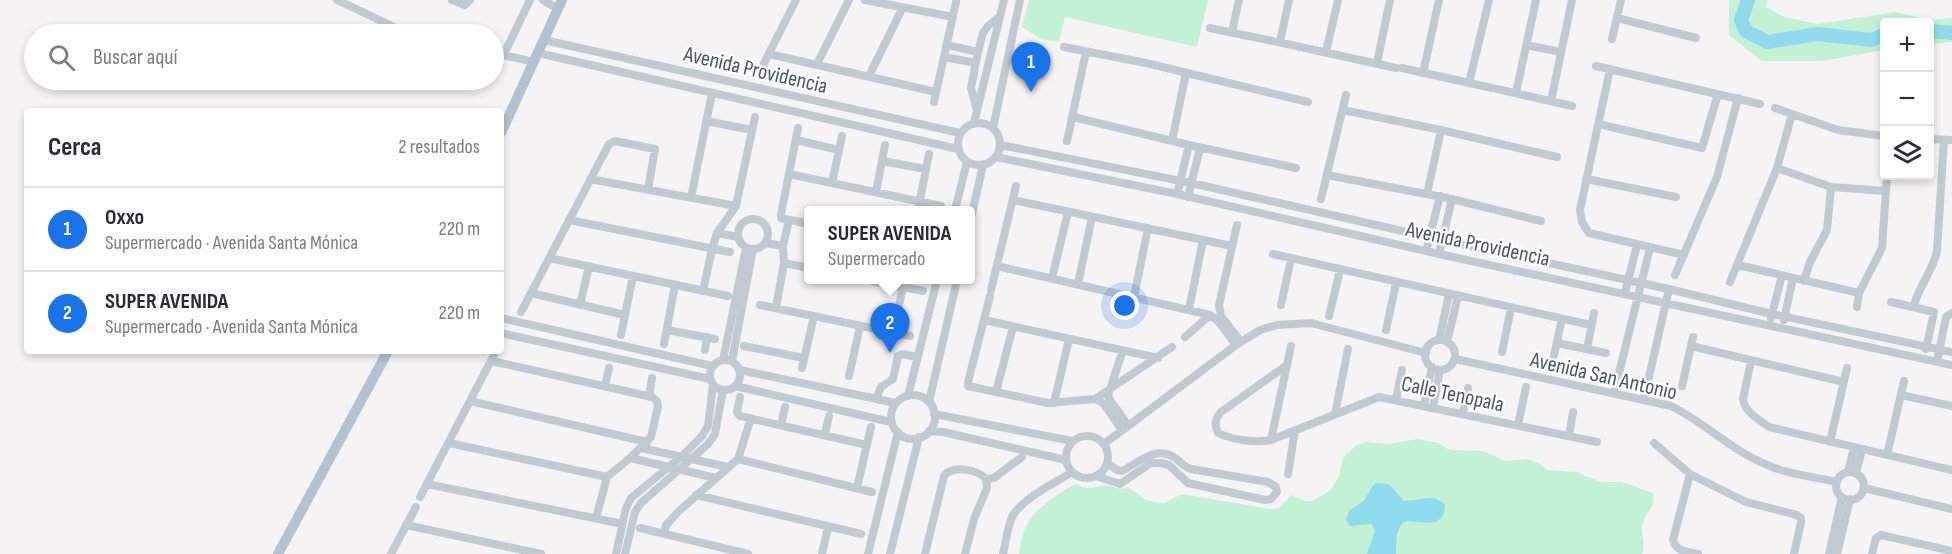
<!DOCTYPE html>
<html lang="es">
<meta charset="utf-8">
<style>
:root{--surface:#fff;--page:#f2f2f3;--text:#2b2b33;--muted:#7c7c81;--line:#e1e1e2;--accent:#1a73e8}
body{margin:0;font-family:"Sofia Sans Condensed",sans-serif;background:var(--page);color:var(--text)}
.controls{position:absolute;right:18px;top:18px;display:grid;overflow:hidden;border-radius:6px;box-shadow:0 3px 9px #0003}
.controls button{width:54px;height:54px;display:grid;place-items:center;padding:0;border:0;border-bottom:2px solid var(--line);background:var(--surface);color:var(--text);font:30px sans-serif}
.you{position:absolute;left:1125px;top:306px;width:21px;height:21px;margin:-15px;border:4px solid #fff;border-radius:50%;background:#1a73e8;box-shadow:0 0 0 9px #1a73e833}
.badge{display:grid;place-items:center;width:39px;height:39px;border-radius:50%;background:var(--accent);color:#fff;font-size:20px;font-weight:700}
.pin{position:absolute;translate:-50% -50px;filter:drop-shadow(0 2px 3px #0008)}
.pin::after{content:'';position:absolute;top:32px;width:21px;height:18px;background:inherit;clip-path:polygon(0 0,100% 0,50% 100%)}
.popup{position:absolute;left:804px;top:206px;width:171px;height:78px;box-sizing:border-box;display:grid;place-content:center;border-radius:6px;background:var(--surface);filter:drop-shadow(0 2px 4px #0005);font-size:20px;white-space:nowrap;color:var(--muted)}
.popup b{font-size:22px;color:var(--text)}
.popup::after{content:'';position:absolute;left:50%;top:100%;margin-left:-12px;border:12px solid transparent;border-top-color:var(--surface)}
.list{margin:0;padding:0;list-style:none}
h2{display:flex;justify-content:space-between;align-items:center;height:78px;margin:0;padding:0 24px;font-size:26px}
h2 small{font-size:20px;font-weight:400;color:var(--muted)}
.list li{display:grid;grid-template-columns:39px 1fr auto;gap:18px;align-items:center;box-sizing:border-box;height:84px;padding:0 24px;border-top:2px solid var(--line)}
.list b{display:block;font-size:22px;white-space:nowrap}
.list p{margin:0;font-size:20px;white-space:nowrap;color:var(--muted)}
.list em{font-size:20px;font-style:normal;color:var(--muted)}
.icon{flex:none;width:33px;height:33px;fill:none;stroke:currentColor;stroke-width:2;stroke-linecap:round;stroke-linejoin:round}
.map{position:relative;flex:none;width:1952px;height:554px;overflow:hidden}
.search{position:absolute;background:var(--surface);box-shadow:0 3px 9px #0003;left:24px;top:24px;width:480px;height:66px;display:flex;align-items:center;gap:15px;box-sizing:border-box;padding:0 21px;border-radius:33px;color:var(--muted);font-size:22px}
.panel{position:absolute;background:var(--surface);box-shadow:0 3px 9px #0003;left:24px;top:108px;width:480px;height:246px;border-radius:6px}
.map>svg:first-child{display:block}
.green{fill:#c3f1d5}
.water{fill:#90daee}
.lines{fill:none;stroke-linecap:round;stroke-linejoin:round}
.river{stroke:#90daee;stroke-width:14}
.minor{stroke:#c1cad2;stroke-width:8}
.major{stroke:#b3c2d1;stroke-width:10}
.labels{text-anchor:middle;stroke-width:4.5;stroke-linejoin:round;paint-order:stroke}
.street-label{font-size:22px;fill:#4a5661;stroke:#fff}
</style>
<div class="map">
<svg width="1952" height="554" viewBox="0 0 1952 554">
<rect width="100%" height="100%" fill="#f5f3f3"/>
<path class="green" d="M1029 0H1208L1197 47 1065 17 1059 42 1041 39 1022 27Z
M1729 0H1767L1766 7 1784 17 1818 24 1895 12 1931 20 1952 18V42L1930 44V22H1884V50L1822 61H1762L1729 35Z
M1418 439 1438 443 1450 450 1483 451 1505 461 1529 459 1540 464 1547 470 1576 472 1601 482H1622L1653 493C1656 506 1648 510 1644 520 1639 529 1646 543 1642 554H1019C1023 525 1031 513 1055 497 1062 492 1068 487 1076 484 1092 493 1097 484 1109 486 1117 488 1120 490 1128 487L1146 500 1155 502 1165 503 1182 494 1270 509 1279 508 1291 495 1304 501H1313L1331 490 1339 476 1343 458 1355 446 1367 442 1389 444Z"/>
<path class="water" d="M1376 483 1389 484 1404 501C1419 501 1433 492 1445 505 1444 532 1421 519 1404 522 1394 532 1397 541 1396 554H1367L1375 531 1372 524 1350 526 1346 520C1350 505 1357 508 1365 499 1369 493 1371 487 1376 483Z"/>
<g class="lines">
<path class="river" d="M1748 0 1741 20 1746 31 1767 42 1818 34 1871 40 1884 35
M1930 31 1952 33"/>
<path class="minor" d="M337 0 409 34
M452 0 465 5 470 0
M543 0 558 9
M865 0 953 17
M1617 18 1696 38
M1210 28 1301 47
M1232 32 1239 0
M1612 39 1621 0
M544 40 960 133
M1280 42 1289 0
M947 45 978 52
M1526 45 1561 52
M1064 47 1146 63 1308 102
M1305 48 1396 68
M1326 52 1338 0
M494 53 534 62
M538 53 958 149
M504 54 530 0
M769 54 936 92
M944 57 976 63
M1377 63 1390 0
M817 64 849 0
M1596 66 1760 104
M1402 68 1492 88
M1610 69 1580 210 1582 222 1589 233 1684 255
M759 73 796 0
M1423 73 1439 0
M869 76 902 9
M1469 83 1489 0
M1497 89 1572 106
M1516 93 1536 0
M1551 101 1572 0
M934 102 956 2
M1775 108 1838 130 1884 136
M977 110 971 88 978 52 983 33 988 26 1000 16
M1343 110 1441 130 1557 157
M1073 117 1189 145 1296 168
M706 121 752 130
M958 144a21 21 0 1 1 42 0a21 21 0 1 1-42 0Z
M974 123 1004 0
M1598 124 1702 148 1718 94
M798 128 781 214V218L785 219 809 224
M993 128 1020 0
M1930 139 1952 140
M796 140 839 150
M1067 141 1086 52
M1172 141 1186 73
M1001 145 1191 183 1442 240 1669 289 1772 314 1952 352
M996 157 1177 194 1439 254 1952 365
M882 161 926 169
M1777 168 1831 187 1886 191
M789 174 941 206
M1327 175 1452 199 1541 221
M590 179 736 206
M1586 179 1676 197
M832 183 842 136
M876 192 885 145
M1177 194 1189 145
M1427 194 1441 130
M1188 197 1200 148
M691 198 712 93
M1321 199 1346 95
M1013 200 1232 246
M918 210 929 154
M955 210 967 162
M971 218 983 165
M738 234a15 15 0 1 1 30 0a15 15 0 1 1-30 0Z
M569 220 730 252
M1237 225 1219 305 1221 316 1241 342
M717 233 738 237
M766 243 783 246
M1426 251 1440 196
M1273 254 1591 325
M1439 254 1452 199
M549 258 728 296
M784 263 809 268
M1738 265 1859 293
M997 266 1210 315 1219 322 1236 345
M1675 275 1717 177 1738 98
M1052 278 1068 212
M868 280 923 291
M1804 281 1810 262 1827 230 1831 187
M1730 282 1777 168 1792 114
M1078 284 1092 217
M991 290 1016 186
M703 291 712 249 717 233 736 206 755 117
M531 293 625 315
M1625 293 1637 245
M990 296 968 382V386L1048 403 1095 399 1103 403 1122 430
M1134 297 1148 228
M1891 302 1934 312 1926 349
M580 305 589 266
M760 305 910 336
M1281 305 1291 259
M1914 306C1918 287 1933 271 1937 251L1944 140
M1857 307 1859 293 1882 248 1887 176
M776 308 784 263 783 246 789 220
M1189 309 1203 240
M521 312 609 144 615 141 655 149 648 190
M1329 316 1340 270
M501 318 712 366
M1771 318 1782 275
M984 320 1158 358
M1784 320 1793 278
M667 330 715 339
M1386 330 1396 283
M501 333 710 379
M893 333 903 287
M621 335 633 276
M1185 337 1210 315
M1439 340 1449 294
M1425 355a15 15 0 1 1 30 0a15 15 0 1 1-30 0Z
M1447 342 1458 296
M1557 343 1606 353
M664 344 675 285
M744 346 804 358
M1691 346 1844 382
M1587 349 1594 313
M705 350 707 337
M1123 350 1108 395 1110 400 1128 425
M1502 352 1511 308
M1554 355 1562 319
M1455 359 1671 406C1704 422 1731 450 1765 464 1786 474 1814 477 1837 482
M710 375a15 15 0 1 1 30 0a15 15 0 1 1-30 0Z
M723 360 746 248
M492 361 652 397 657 401 658 406 651 437 630 458 607 477 596 518
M732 361 753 249
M1751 361 1743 399C1745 413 1759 419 1769 427L1952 470
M1937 362 1946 317 1952 313
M1287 365 1221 412C1215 419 1214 424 1218 433 1232 440 1256 443 1271 440L1379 397 1597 442
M802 368 814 316
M740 370 895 403
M849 376 860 326
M605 386 609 368
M735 386 891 422
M1682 386 1693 337
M996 392 1013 327
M1614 393 1650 248
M1901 395 1952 406
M891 417a22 22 0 1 1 44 0a22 22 0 1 1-44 0Z
M649 396 652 378
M908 396 937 280
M740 397 737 412 740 416 867 445
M876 399 881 387 893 379 898 356 903 354 917 357
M1095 399 1172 347
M1396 399 1402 370
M1644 399 1669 289
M470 401 647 442
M929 402 957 280
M1054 403 1069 339
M1424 405 1432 367
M1433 407 1440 370
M1463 413 1468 388
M934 414 1072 441
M1335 414 1348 349
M781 425 785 407
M1518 425 1526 387
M929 431 943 432 1066 460
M825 434 829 416
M1066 457a21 21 0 1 1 42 0a21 21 0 1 1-42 0Z
M1569 436 1573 412
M1271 440 1291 346
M1830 442 1847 368
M449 443 607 477
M1654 443 1690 474 1746 502 1797 515 1801 518V522L1794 554
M1104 444 1236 345 1260 330 1277 325 1311 323 1426 353
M641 448 728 467
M1887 455 1904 381
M630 458 716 478
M738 459 872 492
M1848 472 1854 448
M1836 486a14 14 0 1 1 28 0a14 14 0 1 1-28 0Z
M1856 473 1862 450
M1288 474 1295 430
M1690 474 1673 540C1676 552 1688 552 1698 554
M1096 476 1120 484 1151 463H1161L1169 465 1188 483 1265 500 1271 499 1277 492 1276 487 1268 482 1191 469C1184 467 1181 462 1175 458 1156 445 1139 462 1122 471L1117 470 1107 463
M986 479 994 478 1022 457
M427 484 618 523
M857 488 871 427
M1864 488 1952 509
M696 495 861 534
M420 497 496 351
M406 525 541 554
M640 528 748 554
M664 533 666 525 679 511 738 459 751 418
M391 554 416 507
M616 554 626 508 631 498 682 456 702 436 708 426 713 385
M625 554 635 512 641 503 708 444 715 434 723 390
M822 554 828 527
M868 554 898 432
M890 554 919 437
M925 554 944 476C953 465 977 469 986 479L987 488 974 519 965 554
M1003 554C1006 542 1007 529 1012 517 1021 499 1055 483 1072 472
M1829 554 1842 497
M1837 554 1850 499
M1872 554 1876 538 1881 535 1952 551"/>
<path class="major" d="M501 133 562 0
M278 554 388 351"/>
</g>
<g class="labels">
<g class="street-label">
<text transform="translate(756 69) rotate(13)" y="8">Avenida Providencia</text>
<text transform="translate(1478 243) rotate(12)" y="8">Avenida Providencia</text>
<text transform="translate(1604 375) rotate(13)" y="8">Avenida San Antonio</text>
<text transform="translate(1453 393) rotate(12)" y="8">Calle Tenopala</text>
</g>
</g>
</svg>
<div class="controls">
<button>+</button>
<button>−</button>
<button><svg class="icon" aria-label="layers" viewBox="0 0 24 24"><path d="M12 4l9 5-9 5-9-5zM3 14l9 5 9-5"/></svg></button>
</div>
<div class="you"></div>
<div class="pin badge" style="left:1031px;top:92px">1</div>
<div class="pin badge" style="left:890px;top:353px">2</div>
<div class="popup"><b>SUPER AVENIDA</b>Supermercado</div>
<div class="search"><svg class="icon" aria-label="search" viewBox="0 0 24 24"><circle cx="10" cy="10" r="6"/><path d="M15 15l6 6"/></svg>Buscar aquí</div>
<section class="panel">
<h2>Cerca<small>2 resultados</small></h2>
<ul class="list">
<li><span class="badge">1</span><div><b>Oxxo</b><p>Supermercado · Avenida Santa Mónica</p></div><em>220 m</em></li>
<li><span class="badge">2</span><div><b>SUPER AVENIDA</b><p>Supermercado · Avenida Santa Mónica</p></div><em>220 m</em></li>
</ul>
</section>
</div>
